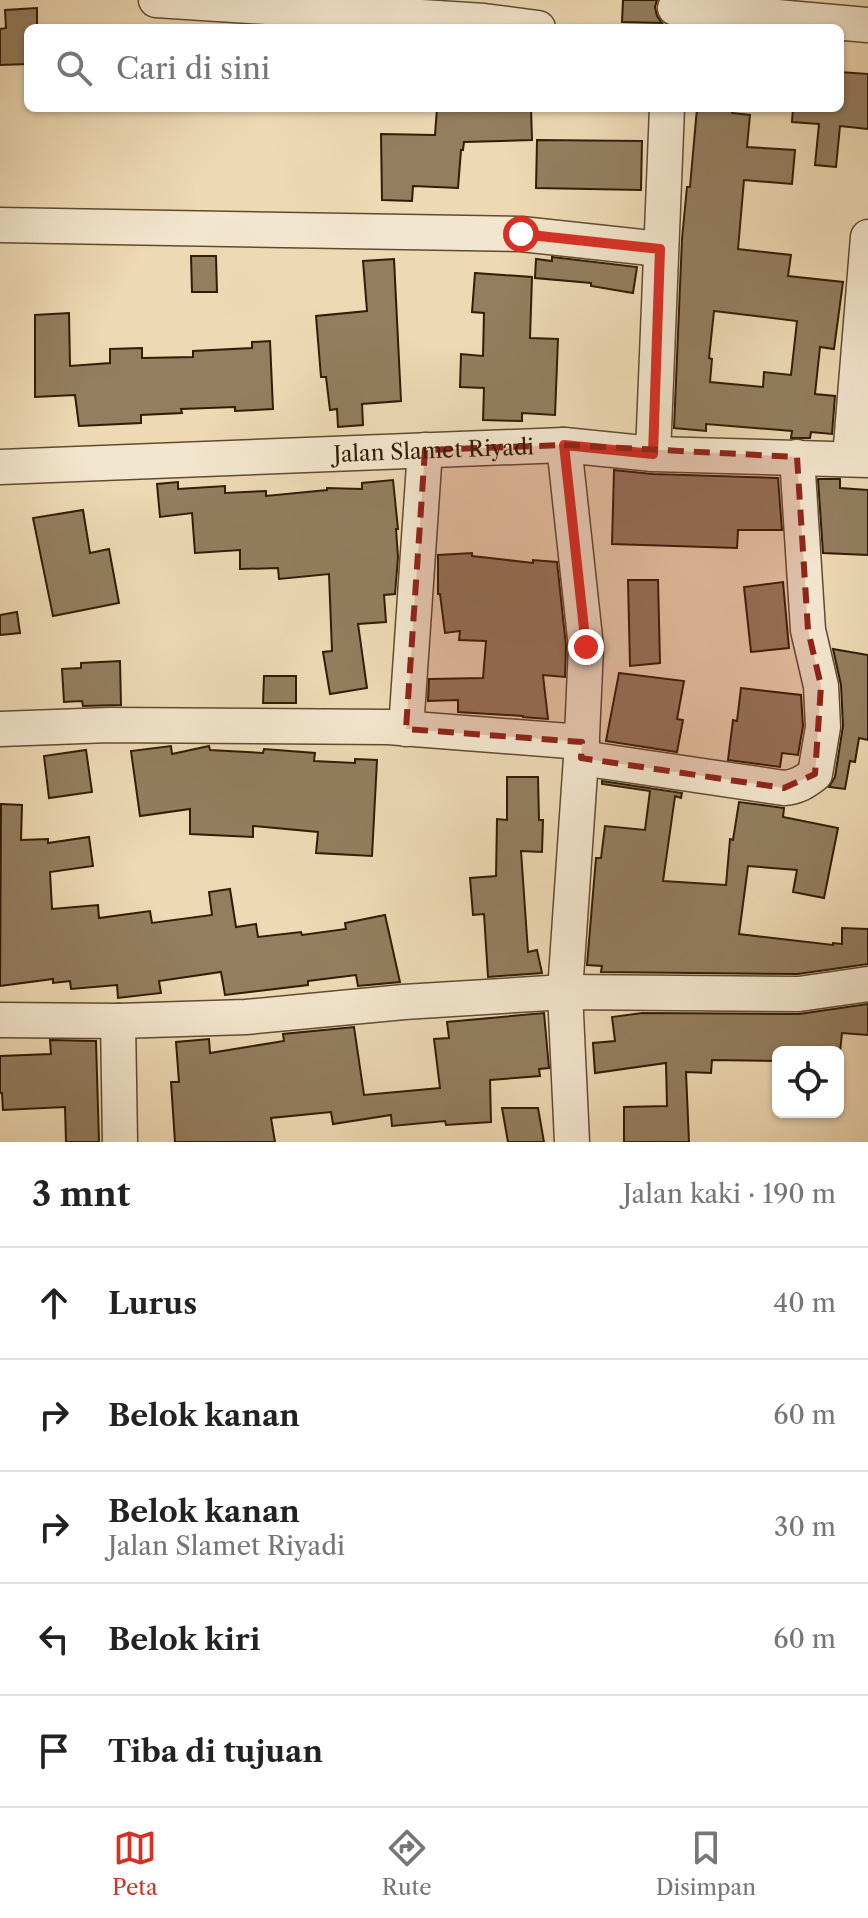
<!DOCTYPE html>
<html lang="id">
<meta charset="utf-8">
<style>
:root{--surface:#fff;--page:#f2f2f2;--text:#222;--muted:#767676;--line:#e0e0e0;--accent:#d93025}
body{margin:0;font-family:"Libre Caslon Text",serif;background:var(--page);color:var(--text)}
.controls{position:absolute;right:24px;bottom:24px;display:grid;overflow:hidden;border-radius:12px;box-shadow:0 2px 6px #0004}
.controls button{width:72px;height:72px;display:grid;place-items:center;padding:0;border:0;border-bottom:2px solid var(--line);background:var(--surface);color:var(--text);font:40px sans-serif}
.stop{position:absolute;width:24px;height:24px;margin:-18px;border:6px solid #d93025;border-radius:50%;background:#fff}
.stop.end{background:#d93025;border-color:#fff;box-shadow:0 2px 8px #0008}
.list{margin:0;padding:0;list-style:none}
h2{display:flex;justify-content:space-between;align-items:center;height:104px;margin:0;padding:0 32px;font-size:34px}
h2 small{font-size:26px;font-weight:400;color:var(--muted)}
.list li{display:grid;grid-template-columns:52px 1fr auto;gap:24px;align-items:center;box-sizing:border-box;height:112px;padding:0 32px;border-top:2px solid var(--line)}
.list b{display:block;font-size:30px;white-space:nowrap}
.list p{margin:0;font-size:26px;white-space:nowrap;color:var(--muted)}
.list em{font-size:26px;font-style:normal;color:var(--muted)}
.icon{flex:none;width:44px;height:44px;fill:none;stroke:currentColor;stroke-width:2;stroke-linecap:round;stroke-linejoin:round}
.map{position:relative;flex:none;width:868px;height:1142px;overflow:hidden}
.search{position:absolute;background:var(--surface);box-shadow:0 2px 6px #0004;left:24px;right:24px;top:24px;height:88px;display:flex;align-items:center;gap:20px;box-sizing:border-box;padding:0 28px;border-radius:12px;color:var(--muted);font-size:30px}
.sheet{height:664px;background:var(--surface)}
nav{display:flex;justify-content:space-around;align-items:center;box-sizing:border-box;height:112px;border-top:2px solid var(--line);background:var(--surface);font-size:22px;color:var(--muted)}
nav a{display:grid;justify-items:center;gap:4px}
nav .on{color:var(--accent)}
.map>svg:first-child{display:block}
.building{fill:#937e5f;stroke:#311c05;stroke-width:2;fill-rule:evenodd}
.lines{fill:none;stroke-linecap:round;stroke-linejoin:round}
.minor-casing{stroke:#604b30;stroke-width:37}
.minor{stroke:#f3e6ce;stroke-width:34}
.route{stroke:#d93025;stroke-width:10}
.marked{fill:#8f2418;fill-opacity:0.2;stroke:#8f2418;stroke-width:6;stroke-dasharray:16 10;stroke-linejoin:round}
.labels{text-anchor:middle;stroke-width:6;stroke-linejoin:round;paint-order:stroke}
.street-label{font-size:22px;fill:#311c05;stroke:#f3e6ce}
</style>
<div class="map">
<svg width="868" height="1142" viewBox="0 0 868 1142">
<rect width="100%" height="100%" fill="#edd9b3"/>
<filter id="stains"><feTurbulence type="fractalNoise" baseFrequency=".0025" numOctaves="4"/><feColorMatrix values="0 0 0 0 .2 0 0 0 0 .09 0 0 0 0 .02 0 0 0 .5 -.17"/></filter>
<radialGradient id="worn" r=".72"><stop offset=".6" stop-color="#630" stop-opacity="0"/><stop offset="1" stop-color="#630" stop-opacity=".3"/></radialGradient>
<path class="building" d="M623 0H657L655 7 657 16 662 23 622 22Z
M37 8V28H28V64L0 65V29L6 28 5 10Z
M840 72 868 74V129L840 126 836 167 815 165 819 124 792 122 793 108H840Z
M437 108H531L532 140 464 142 463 150H461L458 188 413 186 412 201 382 200 381 134 435 135Z
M697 108H733L732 113 750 115 747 147 795 150 792 184 744 180 738 249 791 255 788 276 843 282 834 349 820 347 815 394 835 396 832 434 811 432 810 438H791L792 431 706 424V431L674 428 682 239 687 187H690ZM714 311 797 321 791 375 764 372 763 387 710 382 712 359 709 358Z
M537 140 642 141 641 190 536 188Z
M191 256H216L217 292H192Z
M552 257 637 267 633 293 591 286V283L535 278 536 259 552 261Z
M394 259 401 401 362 404 363 425 338 427 337 409 330 410 326 377H321L316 316 367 311 363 261Z
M475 273 532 277 530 338 558 339 555 415 522 413V421L483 420 484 388 460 387 461 354 483 356 484 313 472 312Z
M69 313 70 366 110 363V349L142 348V358L193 357V351L252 348V342L270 341 273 409 235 411V407L181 409 182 413 141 415V423L79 426 75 395 35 397V315Z
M614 470 652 474 778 478 782 530H738L737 548 612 544Z
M818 479H840V488L868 490V555L823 553Z
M393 480 398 529H396L398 557 395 594 384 595 386 622 358 624 367 688 330 694 323 652 332 651 329 574 279 579 278 568 240 569V550L195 553 192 513 160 517 157 484 178 482V489L225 486V493L266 491V496L327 490V488L362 489V483Z
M83 510 90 553 109 549 119 603 53 616 33 518Z
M472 553V556L533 563V560L557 562 566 646 565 677 543 675 548 719 523 717V716L458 712V700L428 701 429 679 483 678 486 641 459 640 460 631 445 633 440 594H438V555Z
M628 580H658L660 663 630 666Z
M783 582 789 648 751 652 744 587Z
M17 612 20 633 0 635V615Z
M833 649 868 655V740L859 738 855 762 850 761 845 789 829 787 835 777 843 726 841 685Z
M120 661 121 705 83 706 82 701 64 702 62 669 81 668V663Z
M619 673 684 681 677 719 683 720 677 752 606 741Z
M264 676H296V703H263Z
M741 688 801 695 803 726 798 755 782 753 780 767 728 760 733 720 737 721Z
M171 746 172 754 209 746 210 750 263 753 264 749 315 753 314 761 355 763V759L377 760 372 856 316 853 318 832 253 826V837L190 834V809L140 816 131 751Z
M86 750 92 792 49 798 44 756Z
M507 777H538L539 820H543L542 852 521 851 528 952 537 950 542 973 488 977 484 914 473 915 470 878 496 876 497 819 507 820Z
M602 781 682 793 681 798 675 796 663 881 726 885 730 839 733 840 739 802 784 808 783 817 838 828 824 898 793 892 797 870 748 866 739 934 833 945V943L842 944V928L868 929V964L798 974 601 972 602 966 587 965 596 858H601L605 826 645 830 650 791 602 784Z
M1 804 22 805 21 840 48 839V843L89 837 93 866 50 872 52 909 98 905 99 918 150 911 152 923 212 915 209 892 230 889 236 927 256 924 258 937 301 932 302 935 346 929 345 923 385 915 400 982 358 986 356 975 308 981V985L225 995 221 972 159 981 161 993 118 998 117 985 71 989 70 981 53 983V979L0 986Z
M868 1004V1035L842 1033 840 1052H778V1061L712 1060 711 1073 686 1072 689 1142H624V1107L667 1106 666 1063 595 1073 593 1043 615 1041 612 1017 642 1013 799 1014Z
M544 1013 549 1068 539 1069 540 1076 490 1080 491 1122 446 1125 445 1121 392 1126 391 1115 333 1124 331 1112 271 1118 275 1142H175L171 1082H179L176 1042 209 1039 210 1053 284 1041 283 1034 354 1027 364 1095 440 1088 434 1039 449 1038 447 1022Z
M50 1040 96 1041 99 1142H66L65 1107 3 1110 2 1093H0V1056L51 1054Z
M502 1108H538L544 1142H508Z"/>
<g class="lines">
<defs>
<g id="minor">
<path d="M156 0 484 21 538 28"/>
<path d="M675 8 868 25"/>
<path d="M0 225 521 234 660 249"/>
<path d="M564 445 586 647 581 758 565 992 572 1142"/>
<path d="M653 454 667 108"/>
<path d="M850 458 868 237"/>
<path id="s1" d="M0 467 564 445 653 454 868 460"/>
<path d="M0 729 110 725 388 727 582 742"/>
<path d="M406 729 425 450"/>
<path d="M581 758 784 788C797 787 805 782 815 774L823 727 821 686 808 630 797 457"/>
<path d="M0 1020 118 1021 246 1017 404 1002 565 992 799 994 868 984"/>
<path d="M118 1021 120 1142"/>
</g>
</defs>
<use href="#minor" class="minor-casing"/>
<use href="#minor" class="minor"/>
</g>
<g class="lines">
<path class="route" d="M521 234 660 249 653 454 564 445 586 647"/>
</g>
<path class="marked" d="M564 445 797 457 808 630 821 686 815 774 784 788 581 758 582 742 406 729 425 450Z"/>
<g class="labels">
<g class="street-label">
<text dy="8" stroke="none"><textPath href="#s1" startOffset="434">Jalan Slamet Riyadi</textPath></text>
</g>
</g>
<rect width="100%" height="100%" filter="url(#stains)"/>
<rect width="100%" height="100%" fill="url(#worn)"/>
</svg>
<div class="controls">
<button><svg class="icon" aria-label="locate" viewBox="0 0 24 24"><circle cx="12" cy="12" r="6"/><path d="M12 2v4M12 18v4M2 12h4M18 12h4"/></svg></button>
</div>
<div class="stop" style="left:521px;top:234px"></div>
<div class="stop end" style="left:586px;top:647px"></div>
<div class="search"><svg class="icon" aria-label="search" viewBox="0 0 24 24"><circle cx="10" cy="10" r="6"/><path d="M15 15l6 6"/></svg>Cari di sini</div>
</div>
<section class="sheet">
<h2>3 mnt<small>Jalan kaki · 190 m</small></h2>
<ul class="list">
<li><svg class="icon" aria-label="ahead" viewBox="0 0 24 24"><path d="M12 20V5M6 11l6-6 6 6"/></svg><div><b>Lurus</b></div><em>40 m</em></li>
<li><svg class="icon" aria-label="right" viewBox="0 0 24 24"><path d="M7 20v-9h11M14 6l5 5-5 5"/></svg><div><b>Belok kanan</b></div><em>60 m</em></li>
<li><svg class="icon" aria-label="right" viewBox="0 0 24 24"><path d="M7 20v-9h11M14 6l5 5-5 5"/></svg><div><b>Belok kanan</b><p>Jalan Slamet Riyadi</p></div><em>30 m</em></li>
<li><svg class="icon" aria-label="left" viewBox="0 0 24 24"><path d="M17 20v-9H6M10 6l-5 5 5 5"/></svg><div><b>Belok kiri</b></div><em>60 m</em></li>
<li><svg class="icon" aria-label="arrive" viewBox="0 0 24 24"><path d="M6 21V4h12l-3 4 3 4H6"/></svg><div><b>Tiba di tujuan</b></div></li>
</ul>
</section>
<nav>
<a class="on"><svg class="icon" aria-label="map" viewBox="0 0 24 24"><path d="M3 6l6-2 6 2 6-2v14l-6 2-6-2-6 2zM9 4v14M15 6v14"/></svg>Peta</a>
<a><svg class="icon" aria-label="directions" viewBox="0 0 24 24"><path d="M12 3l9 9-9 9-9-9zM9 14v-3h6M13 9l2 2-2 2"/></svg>Rute</a>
<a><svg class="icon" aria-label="saved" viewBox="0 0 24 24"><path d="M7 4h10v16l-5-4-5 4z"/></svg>Disimpan</a>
</nav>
